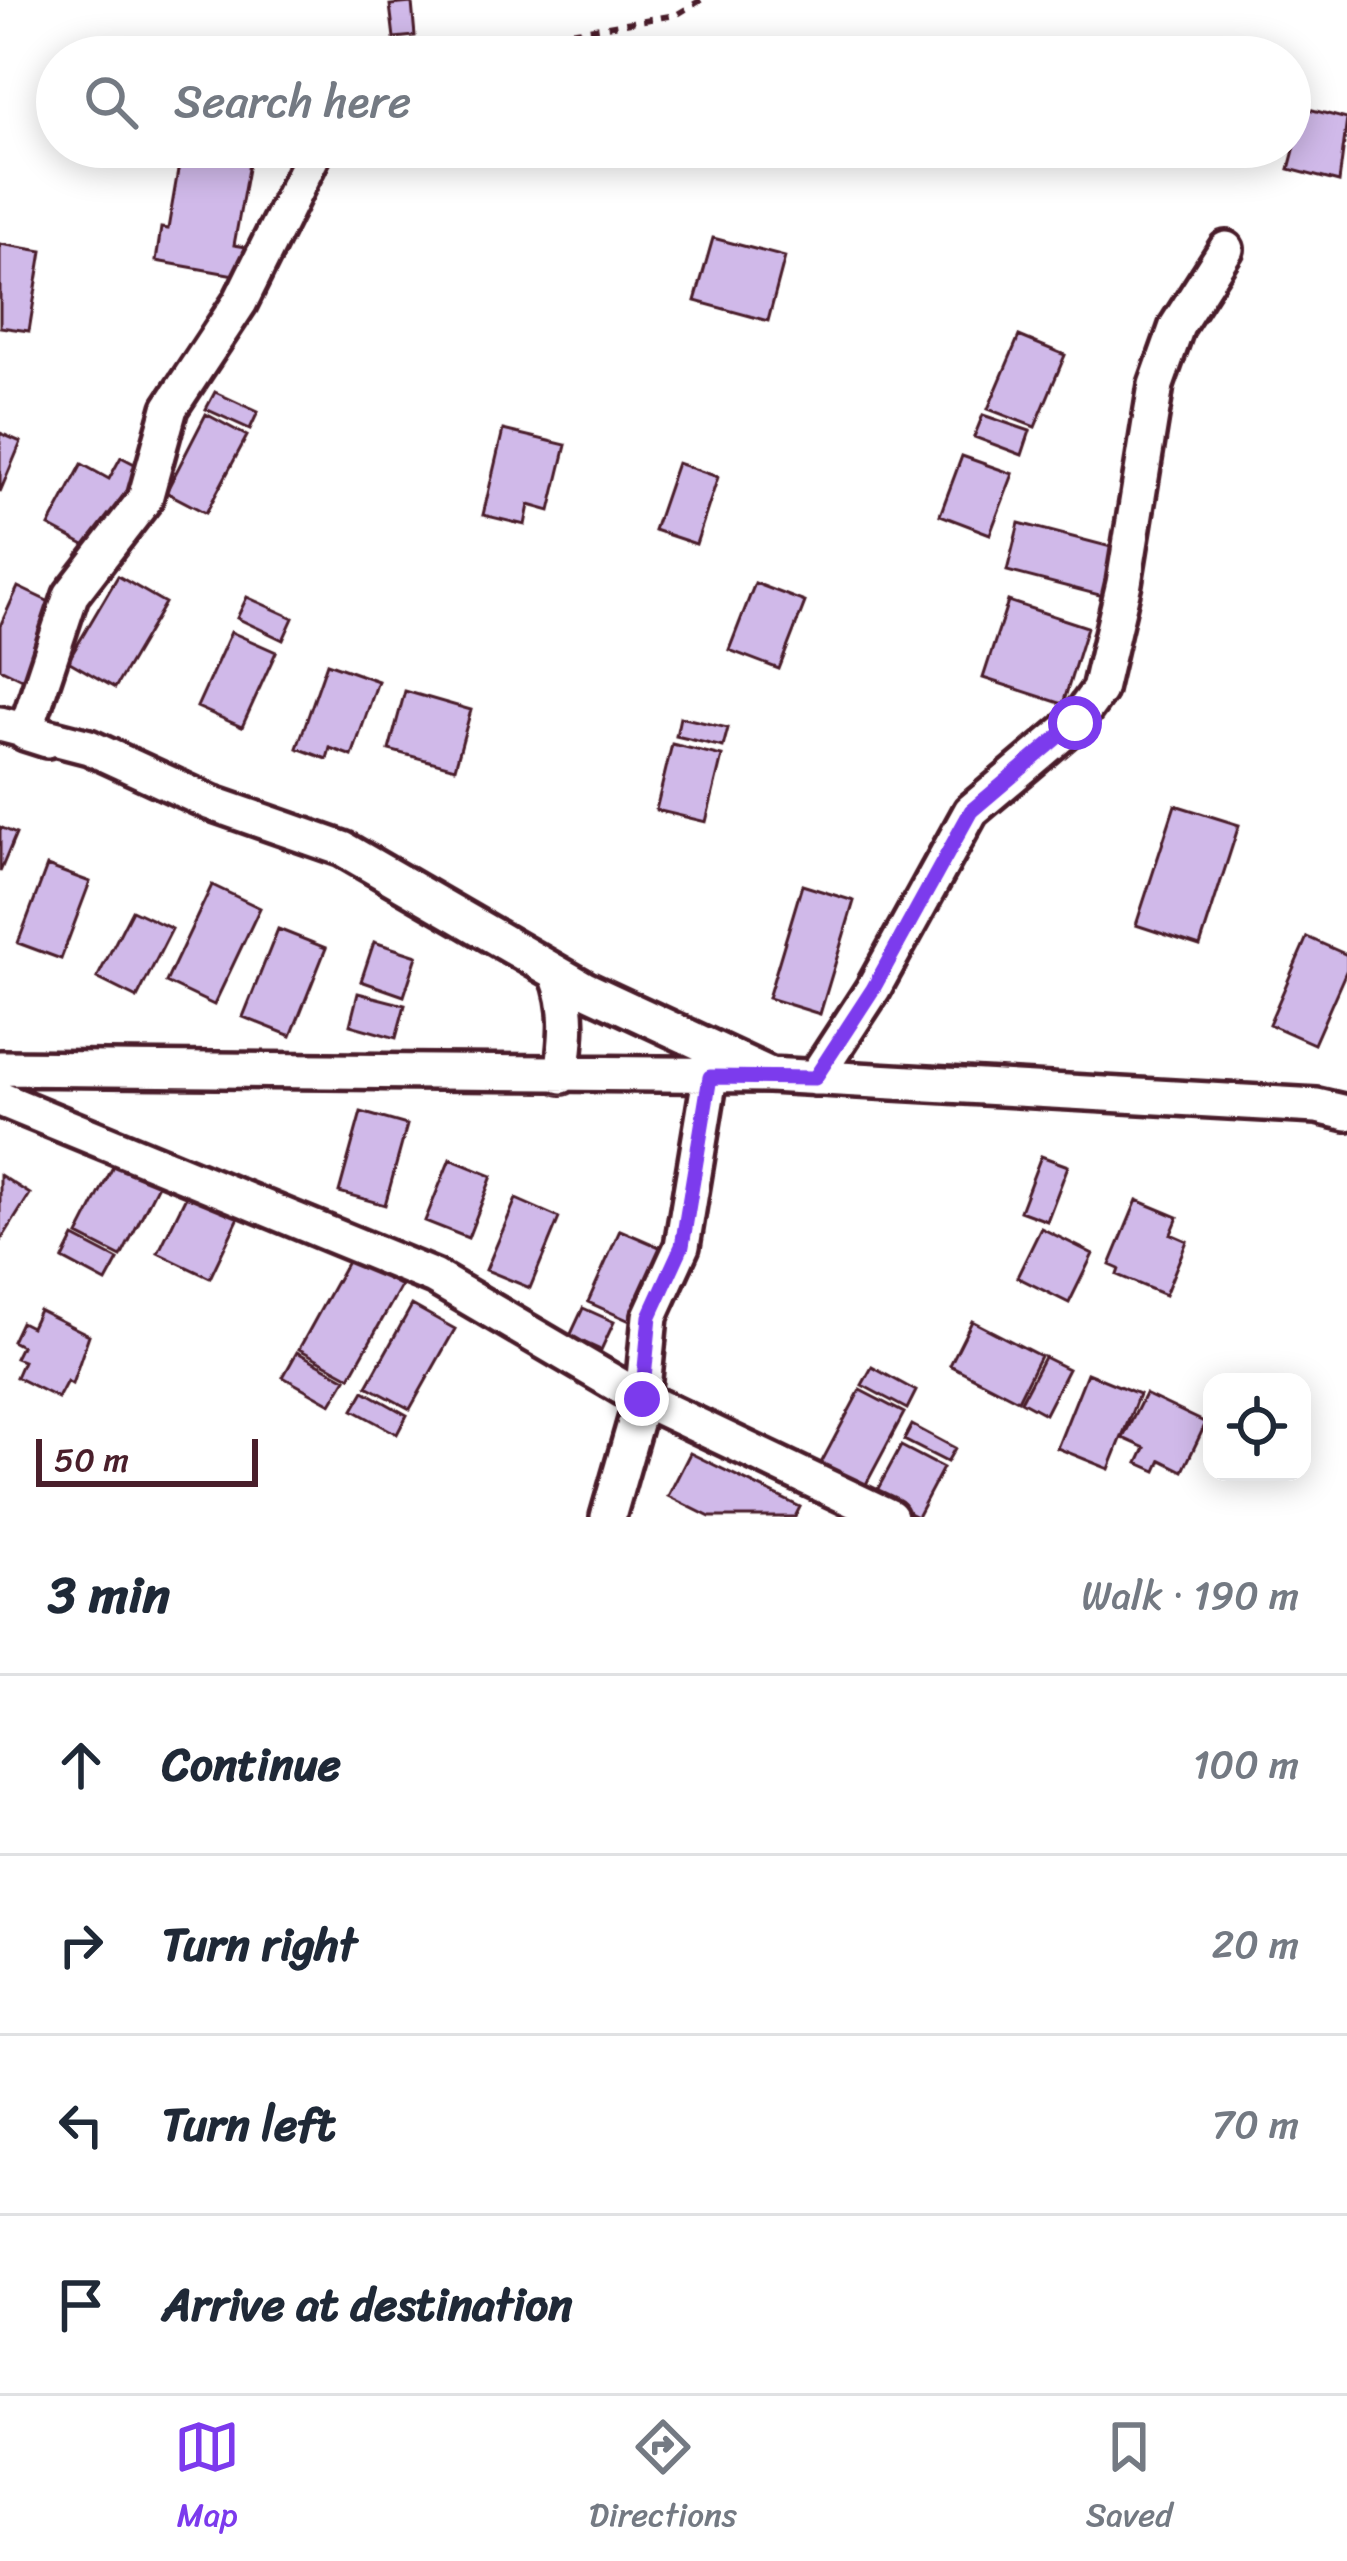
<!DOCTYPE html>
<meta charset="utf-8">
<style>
:root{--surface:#fff;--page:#f6f6f7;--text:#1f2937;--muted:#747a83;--line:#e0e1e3;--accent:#7c3aed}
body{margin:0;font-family:Sriracha,sans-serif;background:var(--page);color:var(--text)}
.controls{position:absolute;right:36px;bottom:36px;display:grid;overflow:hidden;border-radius:24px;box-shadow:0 6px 30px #0003}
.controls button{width:108px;height:108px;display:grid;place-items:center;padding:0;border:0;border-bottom:3px solid var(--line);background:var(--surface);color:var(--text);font:60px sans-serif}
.scale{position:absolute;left:36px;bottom:30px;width:222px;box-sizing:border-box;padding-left:12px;border:6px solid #4a1f2b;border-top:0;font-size:33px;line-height:42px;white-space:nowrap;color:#4a1f2b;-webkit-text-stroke:9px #fff;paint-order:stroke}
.stop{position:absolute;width:36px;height:36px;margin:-27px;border:9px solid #7c3aed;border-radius:50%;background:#fff}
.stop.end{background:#7c3aed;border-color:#fff;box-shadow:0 3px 12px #0008}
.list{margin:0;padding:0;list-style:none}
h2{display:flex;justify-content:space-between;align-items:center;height:156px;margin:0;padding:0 48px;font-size:51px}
h2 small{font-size:39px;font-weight:400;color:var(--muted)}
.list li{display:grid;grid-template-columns:78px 1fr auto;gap:36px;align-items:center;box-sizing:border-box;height:180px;padding:0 48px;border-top:3px solid var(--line)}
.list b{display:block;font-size:45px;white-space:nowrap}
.list em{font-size:39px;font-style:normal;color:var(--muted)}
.icon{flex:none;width:66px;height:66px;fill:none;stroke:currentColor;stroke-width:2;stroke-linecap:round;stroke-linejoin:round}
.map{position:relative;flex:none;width:1347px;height:1517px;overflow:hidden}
.search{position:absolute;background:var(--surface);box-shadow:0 6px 30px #0003;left:36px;right:36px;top:36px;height:132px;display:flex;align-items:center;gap:30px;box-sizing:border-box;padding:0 42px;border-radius:66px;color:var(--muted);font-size:45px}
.sheet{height:876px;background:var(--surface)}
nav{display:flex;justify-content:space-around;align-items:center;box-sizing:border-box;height:168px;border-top:3px solid var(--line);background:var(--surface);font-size:33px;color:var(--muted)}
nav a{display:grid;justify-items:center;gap:6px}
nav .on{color:var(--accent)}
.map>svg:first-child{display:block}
.building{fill:#d0b9e9;stroke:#4a1f2b;stroke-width:3}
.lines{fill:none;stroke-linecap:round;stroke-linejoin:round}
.minor-casing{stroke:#4a1f2b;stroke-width:42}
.path{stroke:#4a1f2b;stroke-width:6;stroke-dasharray:9 9;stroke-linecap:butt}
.minor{stroke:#fff;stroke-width:33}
.route{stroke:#7c3aed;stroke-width:15}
</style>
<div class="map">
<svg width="1347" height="1517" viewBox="0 0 1347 1517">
<rect width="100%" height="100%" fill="#fff"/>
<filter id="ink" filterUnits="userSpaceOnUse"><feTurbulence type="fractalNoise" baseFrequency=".00833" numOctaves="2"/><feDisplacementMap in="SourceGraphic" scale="24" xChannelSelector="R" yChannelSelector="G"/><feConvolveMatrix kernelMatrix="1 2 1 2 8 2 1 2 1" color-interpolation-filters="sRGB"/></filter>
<g filter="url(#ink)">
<path class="building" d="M412 3 415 36 394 38 390 5Z
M1305 108 1347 119 1339 182 1289 169Z
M182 147H252L234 245 246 247 240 276 156 261 161 228 168 229Z
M713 238 785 257 768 321 695 301Z
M0 244 42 251 29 331 0 327Z
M1019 336 1065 355 1035 427 988 409Z
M215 392 258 412 250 429 206 409Z
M206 414 247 436 206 513 166 492Z
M983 415 1030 431 1022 455 974 437Z
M503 430 566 445 550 511 529 505 525 525 483 515Z
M0 433 21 442 0 492Z
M962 456 1013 474 990 534 940 515Z
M121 457 146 470 101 554 49 526 82 464 109 479Z
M677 463 718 477 696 544 654 530Z
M1019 523 1115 548 1103 596 1007 571Z
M118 576 165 603 115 688 68 661Z
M755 583 805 602 779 669 729 650Z
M18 587 60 607 25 680 0 668V626Z
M247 597 293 618 283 640 237 618Z
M1008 601 1087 627 1063 704 983 678Z
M231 632 276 652 242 727 197 707Z
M327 663 378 681 352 756 330 748 327 759 297 748Z
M405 691 471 710 455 768 389 750Z
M680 717 728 728 723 747 676 736Z
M672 744 722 756 706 822 656 810Z
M1175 805 1239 825 1200 946 1136 925Z
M0 827 16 834 0 872Z
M47 866 90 882 61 959 18 943Z
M212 885 260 908 214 1005 166 982Z
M802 885 854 901 820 1014 768 998Z
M132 910 172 929 137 998 97 978Z
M278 929 326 948 291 1036 243 1017Z
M1307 937 1347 955V969L1314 1044 1269 1024Z
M374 942 417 956 404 996 361 981Z
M358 993 405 1005 396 1038 350 1025Z
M361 1112 407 1125 385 1205 339 1192Z
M119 1155 162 1177 121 1257 78 1235Z
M1041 1156 1068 1166 1047 1221 1020 1211Z
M450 1159 492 1176 468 1238 425 1221Z
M0 1175 30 1194 0 1242Z
M191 1186 242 1211 210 1278 158 1253Z
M516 1199 559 1218 530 1288 486 1270Z
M1137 1200 1178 1217 1171 1234 1187 1241 1165 1295 1117 1275 1119 1269 1110 1265Z
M1041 1228 1093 1254 1069 1303 1017 1277Z
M620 1230 662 1248 630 1321 588 1302Z
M74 1237 118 1260 106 1282 63 1259Z
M349 1258 401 1286 350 1377 299 1349Z
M412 1305 455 1329 410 1409 367 1386Z
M583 1308 614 1322 601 1350 570 1336Z
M39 1310 89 1335 72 1384 67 1381 58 1398 16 1377 23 1361 15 1358 21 1346 12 1341 21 1322 31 1327Z
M972 1321 1040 1356 1018 1400 950 1365Z
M297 1352 346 1379 331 1404 283 1377Z
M1044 1357 1068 1369 1045 1414 1021 1401Z
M872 1367 916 1391 907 1409 862 1385Z
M1087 1373 1139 1394 1109 1469 1057 1448Z
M860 1390 904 1413 864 1488 820 1465Z
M364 1391 407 1415 397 1434 353 1410Z
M1145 1394 1206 1423 1183 1471 1161 1460 1156 1471 1138 1463 1145 1448 1123 1438Z
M912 1425 955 1448 947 1462 904 1440Z
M901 1446 943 1468 917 1517 874 1496Z
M690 1453 800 1507 795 1517H710L668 1496Z"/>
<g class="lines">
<defs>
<path id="minor" d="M0 724 89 747 211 803 343 849 585 989 768 1074
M47 740 25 733 71 595 145 499 170 408 240 302 317 147
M557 974C571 1009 567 1039 562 1076
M0 1068 769 1075 1317 1106 1347 1113
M815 1078 873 989 971 811 1075 723 1099 690 1124 583 1156 385 1177 326 1226 249
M0 1099 434 1277 642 1399 890 1517
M608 1517 642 1399 650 1316 682 1246 710 1077"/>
</defs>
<use href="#minor" class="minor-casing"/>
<path class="path" d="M412 57 676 15 701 0"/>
<use href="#minor" class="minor"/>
</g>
</g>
<g class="lines" filter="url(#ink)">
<path class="route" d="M642 1399 650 1316 682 1246 710 1077 815 1078 873 989 971 811 1075 723"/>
</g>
</svg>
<div class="controls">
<button><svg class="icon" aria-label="locate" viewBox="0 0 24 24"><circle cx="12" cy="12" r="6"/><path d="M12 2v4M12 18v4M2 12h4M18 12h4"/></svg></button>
</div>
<div class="scale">50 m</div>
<div class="stop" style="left:1075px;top:723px"></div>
<div class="stop end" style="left:642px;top:1399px"></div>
<div class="search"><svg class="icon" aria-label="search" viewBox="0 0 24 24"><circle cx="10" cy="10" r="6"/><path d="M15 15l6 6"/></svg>Search here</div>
</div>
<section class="sheet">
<h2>3 min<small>Walk · 190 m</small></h2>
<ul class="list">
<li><svg class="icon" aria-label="ahead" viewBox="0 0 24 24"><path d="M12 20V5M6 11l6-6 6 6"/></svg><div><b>Continue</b></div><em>100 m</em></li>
<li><svg class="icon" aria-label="right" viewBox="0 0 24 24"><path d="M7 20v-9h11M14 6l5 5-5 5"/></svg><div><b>Turn right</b></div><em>20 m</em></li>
<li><svg class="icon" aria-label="left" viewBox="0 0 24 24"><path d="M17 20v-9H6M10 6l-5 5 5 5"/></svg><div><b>Turn left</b></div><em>70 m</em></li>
<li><svg class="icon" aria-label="arrive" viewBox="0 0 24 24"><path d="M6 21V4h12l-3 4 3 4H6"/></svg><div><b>Arrive at destination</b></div></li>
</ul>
</section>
<nav>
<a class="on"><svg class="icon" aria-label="map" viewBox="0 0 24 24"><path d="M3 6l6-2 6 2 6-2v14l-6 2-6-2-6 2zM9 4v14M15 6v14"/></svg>Map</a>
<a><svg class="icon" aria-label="directions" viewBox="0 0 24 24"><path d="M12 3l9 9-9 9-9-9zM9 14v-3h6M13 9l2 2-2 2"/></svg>Directions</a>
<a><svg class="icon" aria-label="saved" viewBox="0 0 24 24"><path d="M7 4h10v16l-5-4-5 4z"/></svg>Saved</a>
</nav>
